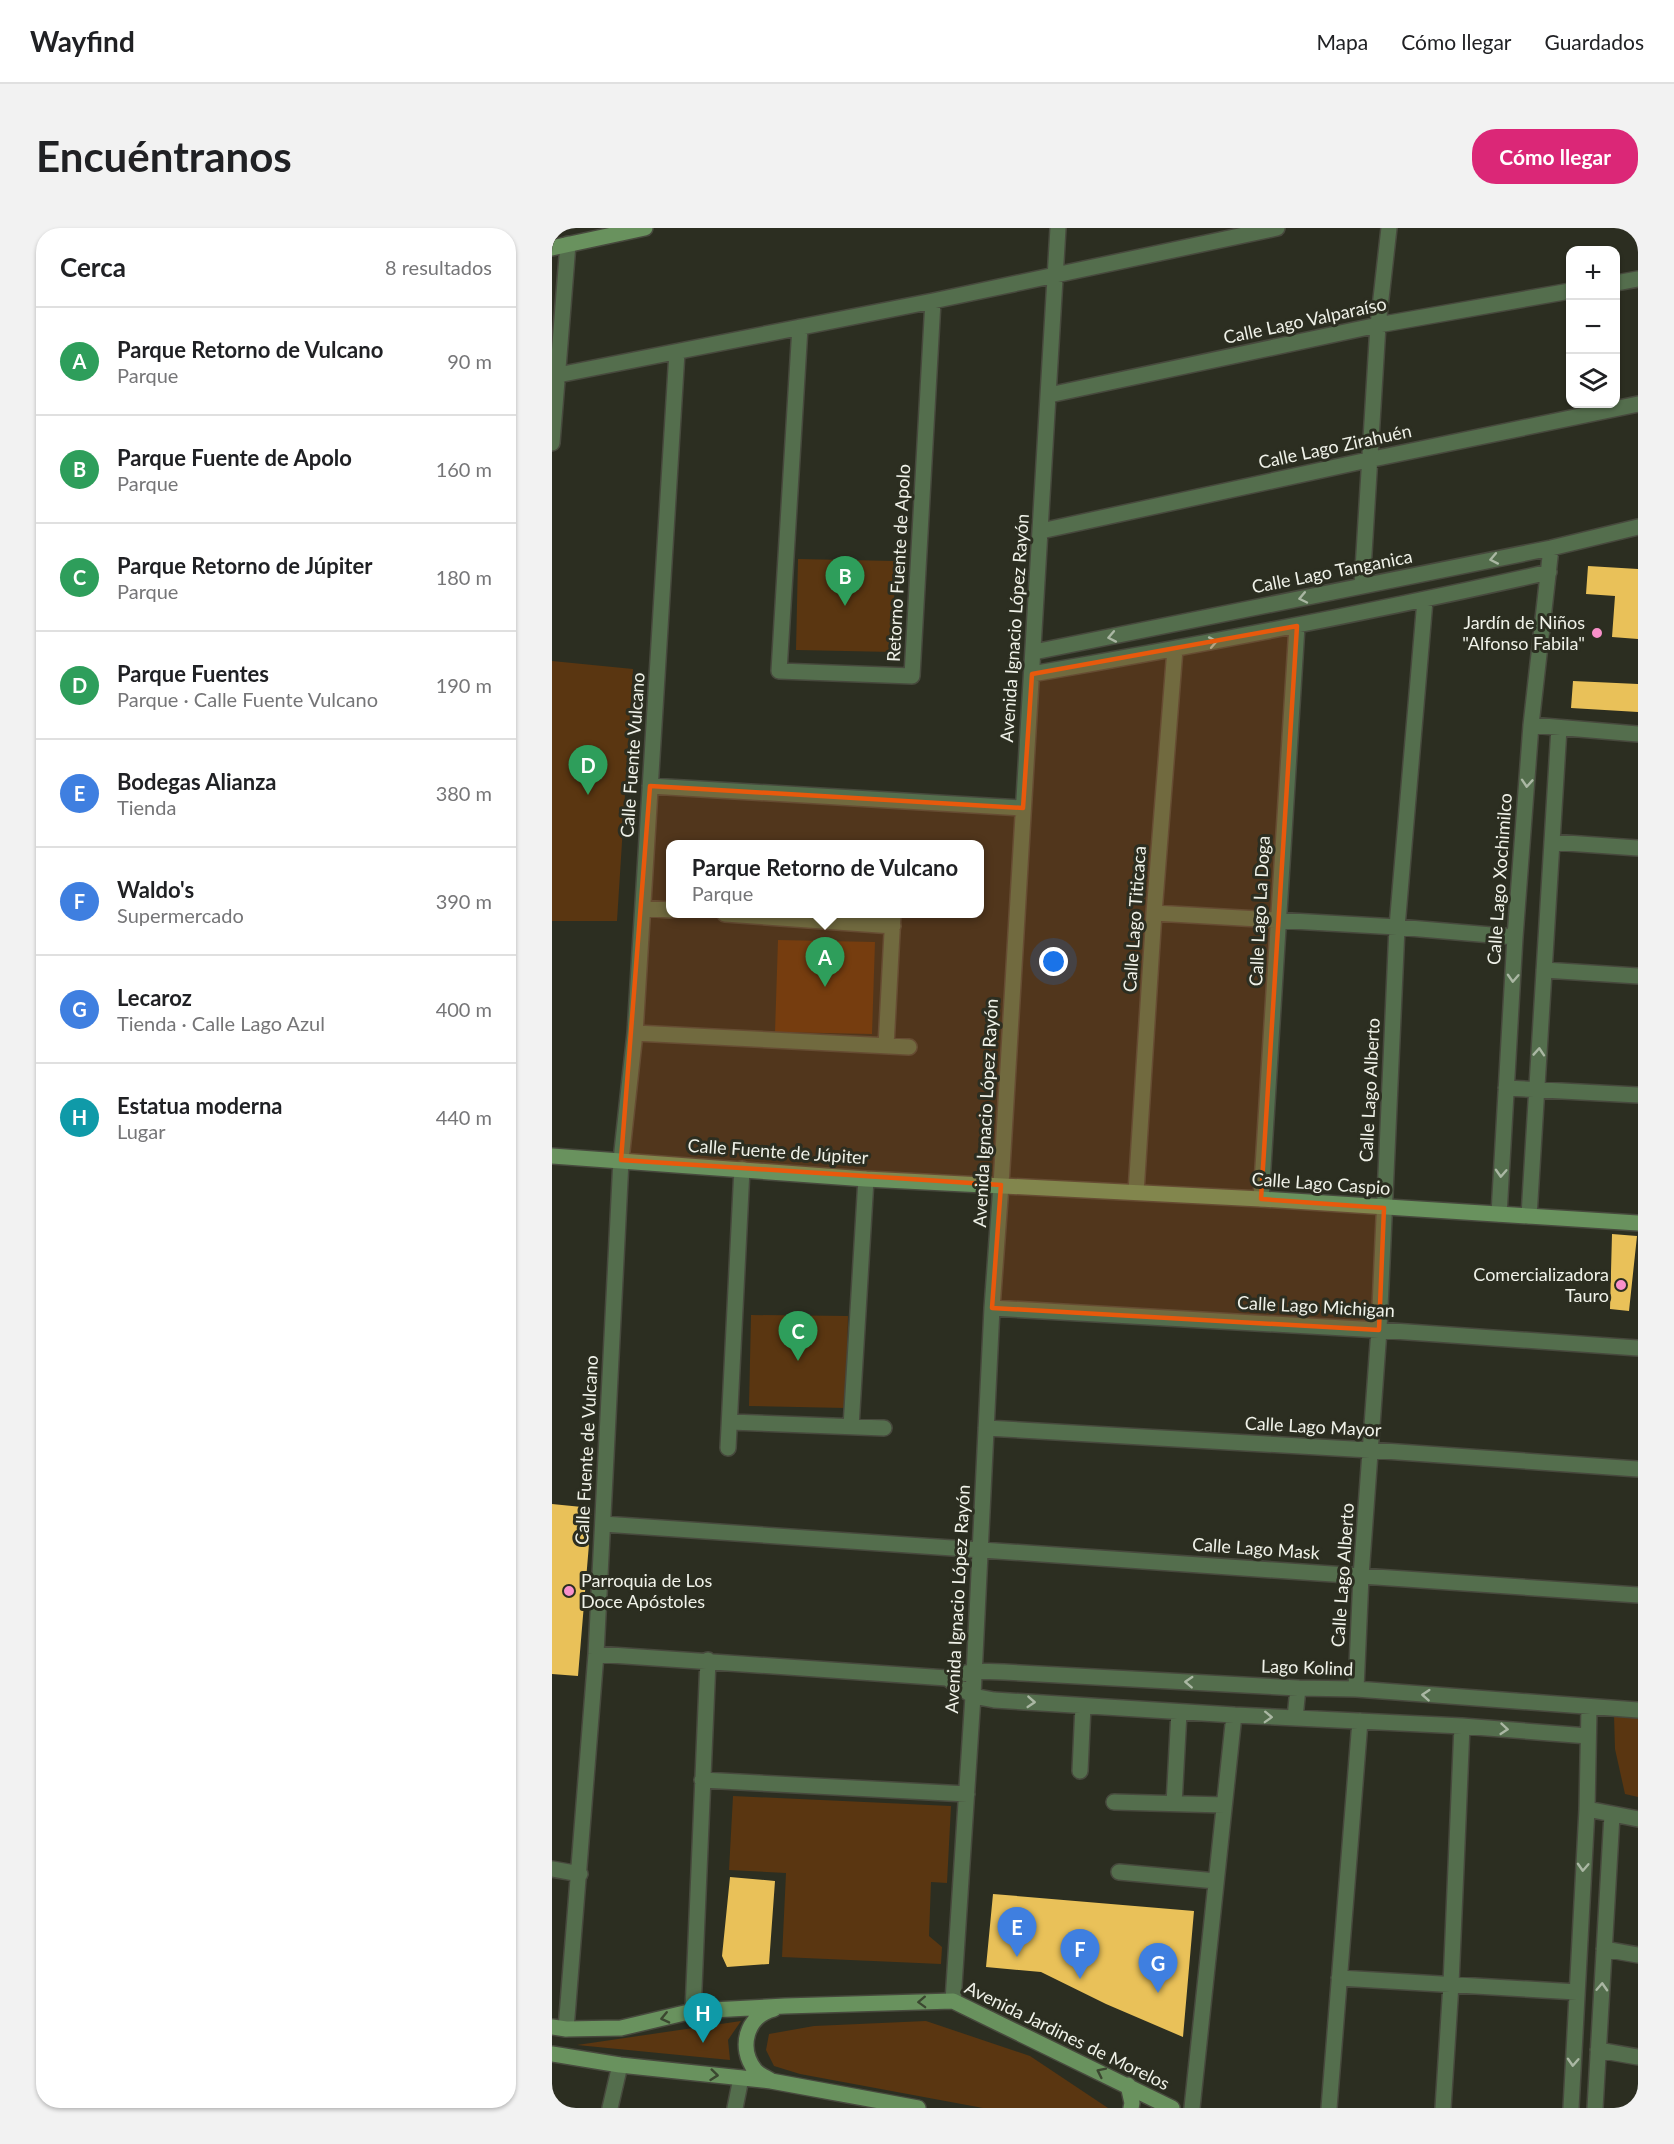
<!DOCTYPE html>
<html lang="es">
<meta charset="utf-8">
<style>
:root{--surface:#fff;--page:#f2f2f2;--text:#202124;--muted:#757577;--line:#e0e0e0;--accent:#db2777}
body{margin:0;font-family:Lato,sans-serif;background:var(--page);color:var(--text)}
.controls{position:absolute;right:18px;top:18px;display:grid;overflow:hidden;border-radius:12px;box-shadow:0 2px 4px #0004}
.controls button{width:54px;height:54px;display:grid;place-items:center;padding:0;border:0;border-bottom:2px solid var(--line);background:var(--surface);color:var(--text);font:30px sans-serif}
.you{position:absolute;left:502px;top:734px;width:21px;height:21px;margin:-15px;border:4px solid #fff;border-radius:50%;background:#1a73e8;box-shadow:0 0 0 9px #1a73e833}
.badge{display:grid;place-items:center;width:39px;height:39px;border-radius:50%;background:var(--accent);color:#fff;font-size:20px;font-weight:700}
.pin{position:absolute;translate:-50% -50px;filter:drop-shadow(0 2px 3px #0008)}
.pin::after{content:'';position:absolute;top:32px;width:21px;height:18px;background:inherit;clip-path:polygon(0 0,100% 0,50% 100%)}
.popup{position:absolute;left:114px;top:612px;width:318px;height:78px;box-sizing:border-box;display:grid;place-content:center;border-radius:12px;background:var(--surface);filter:drop-shadow(0 2px 4px #0005);font-size:20px;white-space:nowrap;color:var(--muted)}
.popup b{font-size:22px;color:var(--text)}
.popup::after{content:'';position:absolute;left:50%;top:100%;margin-left:-12px;border:12px solid transparent;border-top-color:var(--surface)}
.list{margin:0;padding:0;list-style:none}
h2{display:flex;justify-content:space-between;align-items:center;height:78px;margin:0;padding:0 24px;font-size:26px}
h2 small{font-size:20px;font-weight:400;color:var(--muted)}
.list li{display:grid;grid-template-columns:39px 1fr auto;gap:18px;align-items:center;box-sizing:border-box;height:108px;padding:0 24px;border-top:2px solid var(--line)}
.list b{display:block;font-size:22px;white-space:nowrap}
.list p{margin:0;font-size:20px;white-space:nowrap;color:var(--muted)}
.list em{font-size:20px;font-style:normal;color:var(--muted)}
.icon{flex:none;width:33px;height:33px;fill:none;stroke:currentColor;stroke-width:2;stroke-linecap:round;stroke-linejoin:round}
.map{position:relative;flex:none;width:1086px;height:1880px;overflow:hidden;border-radius:24px}
header{display:flex;align-items:center;gap:36px;box-sizing:border-box;height:84px;padding:0 30px;background:var(--surface);border-bottom:2px solid var(--line)}
header strong{font-size:28px}
nav{display:flex;gap:33px;margin-inline-start:auto;font-size:21px}
.intro{display:flex;align-items:center;justify-content:space-between;box-sizing:border-box;height:144px;padding:0 36px}
h1{margin:0;font-size:42px}
.button{padding:15px 27px;border-radius:24px;background:var(--accent);color:#fff;font-size:21px;font-weight:700}
main{display:flex;gap:36px;padding:0 36px}
aside{flex:1;background:var(--surface);border-radius:24px;box-shadow:0 2px 4px #0004}
.map>svg:first-child{display:block}
.green{fill:#5a3611}
.building{fill:#e9c159}
.lines{fill:none;stroke-linecap:round;stroke-linejoin:round}
.street-casing{stroke:#47493d;stroke-width:18}
.secondary-casing{stroke:#47493d;stroke-width:18}
.street{stroke:#546e4d;stroke-width:15}
.secondary{stroke:#69925e;stroke-width:15}
.oneway{stroke:#aab7a3}
.oneway2{stroke:#3b4730}
.marked{fill:#e8590c;fill-opacity:0.2;stroke:#e8590c;stroke-width:4.5;stroke-linejoin:round}
.poi-dot{fill:#f990ca;stroke:#2c2e21;stroke-width:2}
.labels{text-anchor:middle;stroke-width:6;stroke-linejoin:round;paint-order:stroke}
.street-label{font-size:18px;fill:#f0f2e9;stroke:#2c2e21}
.poi-label{font-size:18px;fill:#f0f2e9;stroke:#2c2e21;text-anchor:end}
</style>
<header>
<strong>Wayfind</strong>
<nav><a>Mapa</a><a>Cómo llegar</a><a>Guardados</a></nav>
</header>
<div class="intro"><h1>Encuéntranos</h1><a class="button">Cómo llegar</a></div>
<main>
<aside>
<h2>Cerca<small>8 resultados</small></h2>
<ul class="list">
<li><span class="badge" style="background:#2e9e5b">A</span><div><b>Parque Retorno de Vulcano</b><p>Parque</p></div><em>90 m</em></li>
<li><span class="badge" style="background:#2e9e5b">B</span><div><b>Parque Fuente de Apolo</b><p>Parque</p></div><em>160 m</em></li>
<li><span class="badge" style="background:#2e9e5b">C</span><div><b>Parque Retorno de Júpiter</b><p>Parque</p></div><em>180 m</em></li>
<li><span class="badge" style="background:#2e9e5b">D</span><div><b>Parque Fuentes</b><p>Parque · Calle Fuente Vulcano</p></div><em>190 m</em></li>
<li><span class="badge" style="background:#3f7fe0">E</span><div><b>Bodegas Alianza</b><p>Tienda</p></div><em>380 m</em></li>
<li><span class="badge" style="background:#3f7fe0">F</span><div><b>Waldo's</b><p>Supermercado</p></div><em>390 m</em></li>
<li><span class="badge" style="background:#3f7fe0">G</span><div><b>Lecaroz</b><p>Tienda · Calle Lago Azul</p></div><em>400 m</em></li>
<li><span class="badge" style="background:#0f9aa8">H</span><div><b>Estatua moderna</b><p>Lugar</p></div><em>440 m</em></li>
</ul>
</aside>
<div class="map">
<svg width="1086" height="1880" viewBox="0 0 1086 1880">
<rect width="100%" height="100%" fill="#2c2e21"/>
<path class="green" d="M246 331 343 333 341 424 244 422Z
M0 433 81 441 65 693H0Z
M226 712 323 714 320 806 223 804Z
M199 1087 296 1088 294 1180 197 1178Z
M1062 1487 1086 1488V1569L1073 1566 1063 1521Z
M181 1568 399 1578 395 1655 379 1654 377 1708 390 1719 389 1736 230 1729 234 1645 177 1642Z
M189 1793 176 1812 178 1832 25 1817Z
M374 1793 478 1828 556 1880H431L248 1846 222 1838 214 1822 217 1806 262 1798Z"/>
<path class="building" d="M1036 338 1086 341V411L1060 409 1063 368 1034 366Z
M1021 453 1086 456V484L1019 480Z
M1060 1006 1085 1008 1077 1083 1058 1081Z
M0 1276 40 1280 26 1448 0 1446Z
M178 1649 223 1653 217 1736 175 1739 170 1728Z
M441 1666 642 1683 631 1809 554 1776 489 1744 434 1739Z"/>
<g class="lines">
<defs>
<path id="street" d="M1064 55 1086 51
M248 99 227 443 360 448 381 73
M6 147 381 73 725 0
M497 167 826 97 1018 63
M0 215 16 16
M489 303 816 232 1086 176
M810 358 826 97 837 0
M482 424 999 320 1086 299
M480 446C653 416 825 383 997 344
M979 497 1086 506
M98 558 471 580
M1000 614 1086 620
M91 680 118 682
M602 685 845 699 963 709
M173 686 341 698
M992 742 1086 748
M83 805 357 819
M334 818 341 686
M954 860 1086 867
M584 964 602 685 623 421
M709 971 745 398
M947 986 963 709 979 497 999 320
M977 988 1007 500
M440 1080 827 1102 1086 1120
M178 1194 332 1200
M299 1199 314 951
M434 1200 818 1222 1086 1241
M176 1220 190 941
M51 1296 1086 1367
M44 1426 395 1450 422 1443 452 1444 746 1460 804 1461 1086 1482
M395 1450 421 1468 442 1472 682 1487 910 1498 1036 1508
M804 1461 809 1348 827 1102 845 699 873 372
M743 1490 746 1460
M528 1543 531 1478
M150 1552 415 1566
M562 1574 672 1577
M622 1576 627 1484
M1035 1581 1086 1591
M0 1641 28 1646
M567 1644 664 1653
M1052 1721 1086 1727
M787 1750 1025 1764
M401 1773 421 1468 440 1080 449 957 506 0
M141 1783 156 1432
M14 1801 44 1426 69 932 83 805 125 124
M1046 1822 1086 1829
M58 1880 68 1837
M183 1880 189 1850
M640 1880 682 1487
M777 1880 808 1493
M891 1880 899 1756 910 1498
M1019 1880 1035 1581 1037 1479
M1043 1880 1060 1587"/>
<path id="secondary" d="M0 20 93 0
M0 928 314 951 709 971 1086 995
M0 1799 14 1801 69 1800 141 1783 233 1778 401 1773 620 1880
M0 1826 68 1837 219 1853 366 1880
M218 1852C213 1849 206 1846 203 1842 186 1820 194 1788 222 1781
M576 1857 580 1875 579 1880"/>
</defs>
<use href="#street" class="street-casing"/>
<use href="#secondary" class="secondary-casing"/>
<use href="#street" class="street"/>
<use href="#secondary" class="secondary"/>
</g>
<defs><path id="oneway-chevron" d="M-2-3.5L2.5 0L-2 3.5" fill="none" stroke-width="1.6" stroke-linecap="round" stroke-linejoin="round" transform="scale(1.5)"/></defs>
<g class="oneway">
<use href="#oneway-chevron" transform="translate(942 331) rotate(169)"/>
<use href="#oneway-chevron" transform="translate(751 370) rotate(168)"/>
<use href="#oneway-chevron" transform="translate(560 409) rotate(169)"/>
<use href="#oneway-chevron" transform="translate(661 414) rotate(-11)"/>
<use href="#oneway-chevron" transform="translate(975 555) rotate(94)"/>
<use href="#oneway-chevron" transform="translate(961 750) rotate(93)"/>
<use href="#oneway-chevron" transform="translate(987 824) rotate(-86)"/>
<use href="#oneway-chevron" transform="translate(949 945) rotate(93)"/>
<use href="#oneway-chevron" transform="translate(637 1454) rotate(-177)"/>
<use href="#oneway-chevron" transform="translate(874 1467) rotate(-176)"/>
<use href="#oneway-chevron" transform="translate(479 1474) rotate(4)"/>
<use href="#oneway-chevron" transform="translate(716 1489) rotate(2)"/>
<use href="#oneway-chevron" transform="translate(952 1501) rotate(5)"/>
<use href="#oneway-chevron" transform="translate(1031 1639) rotate(93)"/>
<use href="#oneway-chevron" transform="translate(1050 1759) rotate(-87)"/>
<use href="#oneway-chevron" transform="translate(1021 1834) rotate(93)"/>
</g>
<g class="oneway2">
<use href="#oneway-chevron" transform="translate(370 1774) rotate(178)"/>
<use href="#oneway-chevron" transform="translate(113 1790) rotate(167)"/>
<use href="#oneway-chevron" transform="translate(549 1844) rotate(-154)"/>
<use href="#oneway-chevron" transform="translate(162 1847) rotate(6)"/>
</g>
<path class="marked" d="M745 398 709 971 832 980 827 1102 440 1080 449 957 69 932 98 558 471 580 480 446Z"/>
<g class="poi-dot">
<circle cx="1045" cy="405" r="6"/>
<circle cx="1069" cy="1057" r="6"/>
<circle cx="17" cy="1363" r="6"/>
</g>
<g class="labels">
<g class="street-label">
<text transform="translate(753 93) rotate(-12)" y="6">Calle Lago Valparaíso</text>
<text transform="translate(783 219) rotate(-12)" y="6">Calle Lago Zirahuén</text>
<text transform="translate(347 335) rotate(-87)" y="6">Retorno Fuente de Apolo</text>
<text transform="translate(780 344) rotate(-11)" y="6">Calle Lago Tanganica</text>
<text transform="translate(463 400) rotate(-86)" y="6">Avenida Ignacio López Rayón</text>
<text transform="translate(81 527) rotate(-86)" y="6">Calle Fuente Vulcano</text>
<text transform="translate(948 651) rotate(-86)" y="6">Calle Lago Xochimilco</text>
<text transform="translate(708 683) rotate(-87)" y="6">Calle Lago La Doga</text>
<text transform="translate(583 691) rotate(-86)" y="6">Calle Lago Titicaca</text>
<text transform="translate(818 862) rotate(-87)" y="6">Calle Lago Alberto</text>
<text transform="translate(434 885) rotate(-87)" y="6">Avenida Ignacio López Rayón</text>
<text transform="translate(226 924) rotate(4)" y="6">Calle Fuente de Júpiter</text>
<text transform="translate(769 956) rotate(4)" y="6">Calle Lago Caspio</text>
<text transform="translate(764 1079) rotate(3)" y="6">Calle Lago Michigan</text>
<text transform="translate(761 1199) rotate(3)" y="6">Calle Lago Mayor</text>
<text transform="translate(35 1222) rotate(-87)" y="6">Calle Fuente de Vulcano</text>
<text transform="translate(704 1321) rotate(4)" y="6">Calle Lago Mask</text>
<text transform="translate(791 1347) rotate(-86)" y="6">Calle Lago Alberto</text>
<text transform="translate(406 1371) rotate(-87)" y="6">Avenida Ignacio López Rayón</text>
<text transform="translate(755 1440) rotate(2)" y="6">Lago Kolind</text>
<text transform="translate(515 1808) rotate(26)" y="6">Avenida Jardines de Morelos</text>
</g>
<g class="poi-label">
<text x="1033" y="401">Jardín de Niños<tspan x="1033" dy="21">"Alfonso Fabila"</tspan></text>
<text x="1057" y="1053">Comercializadora<tspan x="1057" dy="21">Tauro</tspan></text>
<text x="29" y="1359" text-anchor="start">Parroquia de Los<tspan x="29" dy="21">Doce Apóstoles</tspan></text>
</g>
</g>
</svg>
<div class="controls">
<button>+</button>
<button>−</button>
<button><svg class="icon" aria-label="layers" viewBox="0 0 24 24"><path d="M12 4l9 5-9 5-9-5zM3 14l9 5 9-5"/></svg></button>
</div>
<div class="you"></div>
<div class="pin badge" style="left:273px;top:759px;background:#2e9e5b">A</div>
<div class="popup"><b>Parque Retorno de Vulcano</b>Parque</div>
<div class="pin badge" style="left:293px;top:378px;background:#2e9e5b">B</div>
<div class="pin badge" style="left:246px;top:1133px;background:#2e9e5b">C</div>
<div class="pin badge" style="left:36px;top:567px;background:#2e9e5b">D</div>
<div class="pin badge" style="left:465px;top:1729px;background:#3f7fe0">E</div>
<div class="pin badge" style="left:528px;top:1751px;background:#3f7fe0">F</div>
<div class="pin badge" style="left:606px;top:1765px;background:#3f7fe0">G</div>
<div class="pin badge" style="left:151px;top:1815px;background:#0f9aa8">H</div>
</div>
</main>
